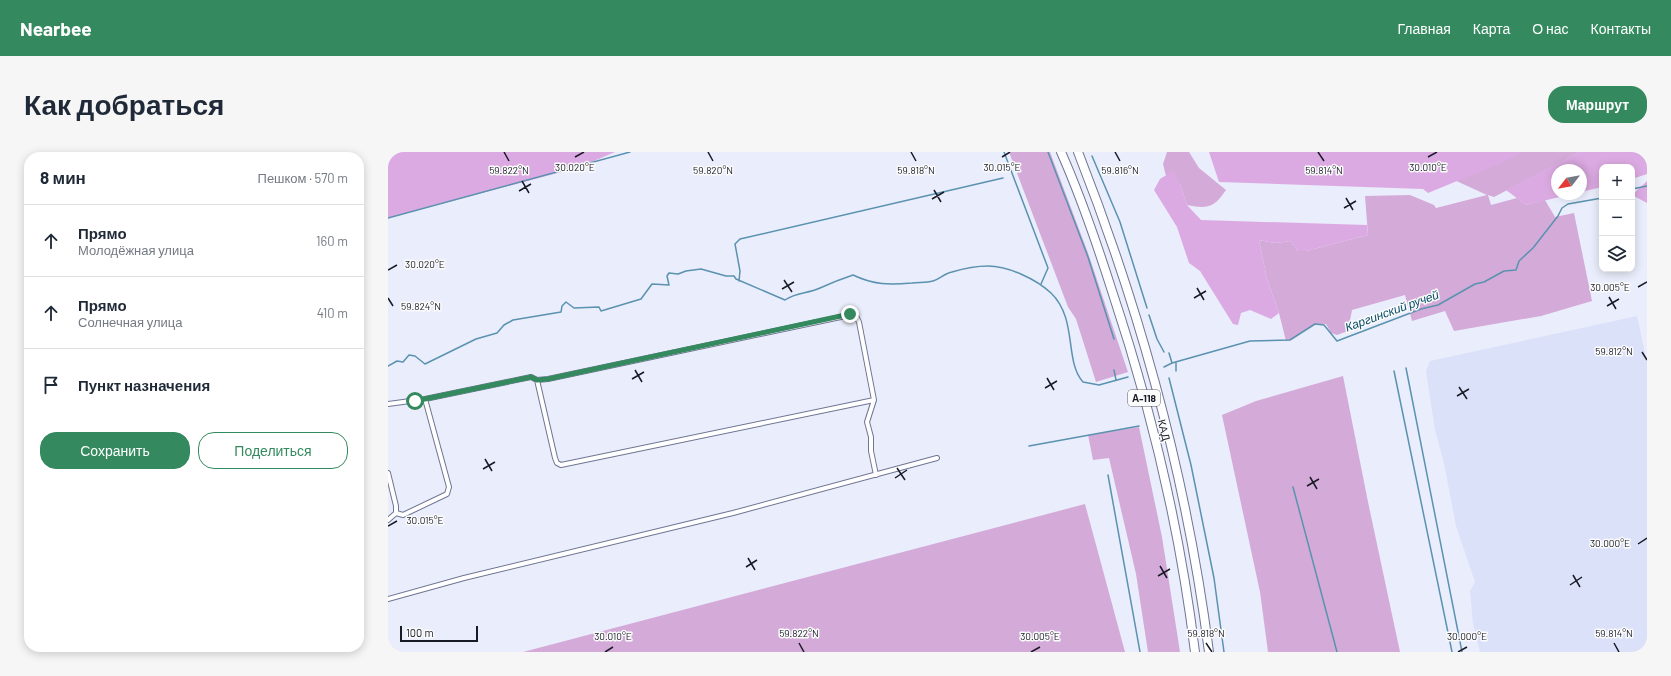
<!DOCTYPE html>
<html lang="ru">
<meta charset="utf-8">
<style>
:root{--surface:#fff;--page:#f6f6f7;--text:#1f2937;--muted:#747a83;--line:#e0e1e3;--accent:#348a5e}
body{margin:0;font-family:Barlow,sans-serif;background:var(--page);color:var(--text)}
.controls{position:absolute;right:12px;top:12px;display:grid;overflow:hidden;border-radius:8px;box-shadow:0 2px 10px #0003}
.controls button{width:36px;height:36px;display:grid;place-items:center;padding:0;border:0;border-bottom:1px solid var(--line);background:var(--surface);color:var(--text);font:20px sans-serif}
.compass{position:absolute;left:1163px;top:12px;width:36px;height:36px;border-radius:50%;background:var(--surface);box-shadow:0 2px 10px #0003;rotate:239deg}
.scale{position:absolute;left:12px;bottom:10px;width:78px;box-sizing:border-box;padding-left:4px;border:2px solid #181a26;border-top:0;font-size:11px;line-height:14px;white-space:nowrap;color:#181a26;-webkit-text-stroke:3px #fbfbfb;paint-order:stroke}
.stop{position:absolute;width:12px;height:12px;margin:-9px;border:3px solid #348a5e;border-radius:50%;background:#fff}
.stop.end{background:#348a5e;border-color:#fff;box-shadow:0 1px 4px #0008}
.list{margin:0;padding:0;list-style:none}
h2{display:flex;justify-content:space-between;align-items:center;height:52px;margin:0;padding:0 16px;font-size:17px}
h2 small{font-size:13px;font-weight:400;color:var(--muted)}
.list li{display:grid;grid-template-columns:26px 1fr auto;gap:12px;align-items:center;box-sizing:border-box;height:72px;padding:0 16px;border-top:1px solid var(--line)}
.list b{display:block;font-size:15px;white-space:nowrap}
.list p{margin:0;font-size:13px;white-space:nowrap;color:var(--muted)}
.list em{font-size:13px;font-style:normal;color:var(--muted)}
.actions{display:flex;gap:8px;padding:12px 16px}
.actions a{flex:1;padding:9px 0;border:1px solid var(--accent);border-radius:16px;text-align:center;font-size:14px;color:var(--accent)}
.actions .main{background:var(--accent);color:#fff}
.icon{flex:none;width:22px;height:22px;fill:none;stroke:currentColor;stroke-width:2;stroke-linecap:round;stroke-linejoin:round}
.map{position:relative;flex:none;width:1259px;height:500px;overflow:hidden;border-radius:16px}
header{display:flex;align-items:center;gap:24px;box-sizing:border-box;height:56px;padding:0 20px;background:var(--accent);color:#fff}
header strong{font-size:19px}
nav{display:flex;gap:22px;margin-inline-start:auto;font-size:14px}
.intro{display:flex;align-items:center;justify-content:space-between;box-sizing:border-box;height:96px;padding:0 24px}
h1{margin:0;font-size:28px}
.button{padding:10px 18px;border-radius:16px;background:var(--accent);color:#fff;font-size:14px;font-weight:700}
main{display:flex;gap:24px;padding:0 24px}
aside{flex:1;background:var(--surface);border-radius:16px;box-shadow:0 2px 10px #0003}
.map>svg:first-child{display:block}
.built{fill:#dce1fa}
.green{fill:#d4aad9}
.forest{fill:#dcaae2}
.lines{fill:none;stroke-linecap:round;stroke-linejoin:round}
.stream{stroke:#5a92af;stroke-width:1.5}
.minor-casing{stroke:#6f7593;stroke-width:6}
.motorway-casing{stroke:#6f7593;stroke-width:10}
.minor{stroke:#fff;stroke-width:4}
.motorway{stroke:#fff;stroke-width:8}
.route{stroke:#348a5e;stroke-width:5}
.ticks{fill:none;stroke:#181a26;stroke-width:1.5}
.labels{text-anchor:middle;stroke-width:3;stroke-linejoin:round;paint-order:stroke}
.shield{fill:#fbfbfb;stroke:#5c5e66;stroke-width:1}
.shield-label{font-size:10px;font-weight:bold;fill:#181a26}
.street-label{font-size:11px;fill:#181a26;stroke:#fbfbfb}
.water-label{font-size:12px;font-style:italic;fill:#094f67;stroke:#fbfbfb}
.ticks-label{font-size:10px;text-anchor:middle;fill:#181a26;stroke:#fbfbfb;stroke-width:3;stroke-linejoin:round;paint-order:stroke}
</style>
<header>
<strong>Nearbee</strong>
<nav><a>Главная</a><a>Карта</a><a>О нас</a><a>Контакты</a></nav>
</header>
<div class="intro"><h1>Как добраться</h1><a class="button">Маршрут</a></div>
<main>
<aside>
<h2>8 мин<small>Пешком · 570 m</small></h2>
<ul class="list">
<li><svg class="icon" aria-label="ahead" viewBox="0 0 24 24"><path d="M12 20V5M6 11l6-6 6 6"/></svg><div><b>Прямо</b><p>Молодёжная улица</p></div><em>160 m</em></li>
<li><svg class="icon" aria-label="ahead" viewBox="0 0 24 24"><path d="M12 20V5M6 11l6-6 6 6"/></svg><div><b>Прямо</b><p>Солнечная улица</p></div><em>410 m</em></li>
<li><svg class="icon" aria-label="arrive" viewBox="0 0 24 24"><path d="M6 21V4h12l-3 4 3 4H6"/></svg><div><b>Пункт назначения</b></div></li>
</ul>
<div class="actions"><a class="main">Сохранить</a><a>Поделиться</a></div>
</aside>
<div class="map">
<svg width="1259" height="500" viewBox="0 0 1259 500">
<rect width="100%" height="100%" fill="#eaedfb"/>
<path class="built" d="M1249 164 1259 211V500H1092L1085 472 1082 439 1087 430 1068 374 1056 311 1047 278 1038 219 1042 209Z"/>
<path class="green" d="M621 0H662L700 101 740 220 708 230 688 167 680 155Z
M779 0H801L811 16 838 38C826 56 819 57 799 53L792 32 778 24 775 12Z
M1133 0H1192L1106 45 1100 43 1103 53 1129 46 1138 53 1157 48 1167 65 1186 61 1204 149 1153 164 1066 179 1057 159 1024 169 1017 143 964 158 960 179 949 183 943 181 938 172H927L902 188 898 189 891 161 879 127 871 88 887 91 903 89 910 99H918L980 83 977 44 1022 43 1046 53 1048 56 1099 43 1064 27Z
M955 224 980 350 1012 500H880L872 440 834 263 868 249Z
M751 275 774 385 792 500H760L748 422 721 306 705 308 700 283Z
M697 352 737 500H135Z"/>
<path class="forest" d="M0 0H227L192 15 0 66Z
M821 0H1134L1113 11 1040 41 1035 37 831 30Z
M1192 0H1259V22L1244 27V15H1214V35L1193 40V18H1169V42H1184L1138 53 1118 38Z
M785 19 792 32 799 53 813 68 979 73 980 83 918 99H910L903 89 887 91 871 88 879 127 891 161 883 167 862 158 853 161 850 173 845 172 812 119 801 111 789 75 766 38 772 27Z
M1259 29V51L1244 43Z"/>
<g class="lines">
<path class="stream" d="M616 0 660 116 653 132
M660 0 700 105 726 187
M704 4 732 70 759 156
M1244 37 1259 34
M0 66 242 0
M351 129 352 119 347 92 352 87 615 26
M761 163 769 187 776 200
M781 201 784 211
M788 211V219
M0 214 9 209 15 210 21 203 27 204 37 212 88 187 109 181 116 173 125 168 173 160 174 154 178 150 186 156 211 155 213 159 253 147 264 132 281 133 279 124 281 121 290 122 298 119 313 117 338 124H346L348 127 397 148C409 140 419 142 432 136 443 131 453 127 465 123 486 133 501 133 524 131 531 130 538 131 545 129 552 127 557 121 564 120 574 117 589 114 600 114 620 114 648 127 663 141 690 167 676 209 695 230L711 233 740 225
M776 215 784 211 862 189 902 188 927 172 936 173 949 189 1033 157 1050 153 1087 132 1096 130 1116 119 1128 118 1131 109 1145 96 1170 64 1174 56 1180 52 1214 46
M1018 216 1074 500
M726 218 728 228
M1006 219 1064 500
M781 226 803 313 826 426 836 500
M641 294 751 274
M720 323 752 500
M905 335 949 500"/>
<defs>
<path id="minor" d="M149 228 160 227 467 162 471 170 486 248 479 270 483 285V299L488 323
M149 228 167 306 169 311 173 313 486 248
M0 252 37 247 143 225 149 228
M0 321 8 354V361L0 368
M8 361 15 363 59 342 61 335 37 247
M0 447 76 426 345 361 549 306"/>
<path id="motorway" d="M673 0C693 45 709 92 724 139 763 256 792 377 807 500
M690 0C753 160 799 329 821 500"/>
</defs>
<use href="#minor" class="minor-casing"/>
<use href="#motorway" class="motorway-casing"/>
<use href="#minor" class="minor"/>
<use href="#motorway" class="motorway"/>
</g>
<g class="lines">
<path class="route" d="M27 249 143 225 149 228 160 227 462 162"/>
</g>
<path class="ticks" d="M116 0 121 9M320 0 325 9M523 0 528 9M727 0 732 9M930 0 936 9M187 5 196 0M614 5 622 0M1040 5 1049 0M134 29 141 41M546 38 553 50M131 39 143 32M958 46 965 58M544 47 556 40M956 56 968 49M0 118 9 113M396 128 404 140M1250 135 1259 130M809 136 816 148M394 137 406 130M1221 145 1228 157M0 146 5 154M806 146 818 139M1219 154 1231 147M1254 200 1259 208M247 218 254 230M659 226 666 238M244 227 256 220M1071 235 1079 247M657 236 669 229M1069 244 1081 237M97 307 104 319M509 316 517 328M95 317 107 310M922 325 929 337M507 326 519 318M919 334 931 327M0 374 9 369M1250 392 1259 386M360 406 367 418M772 414 779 426M358 415 369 408M1185 423 1192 435M770 424 782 417M1182 433 1194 425M411 491 416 500M818 491 824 500M1226 491 1231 500M217 500 225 495M643 500 652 495M1070 500 1079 495"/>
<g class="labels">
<rect class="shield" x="740" y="238" width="32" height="16" rx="3"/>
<g class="shield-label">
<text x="756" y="250">А-118</text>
</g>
<g class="street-label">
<text transform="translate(776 278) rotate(76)" y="4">КАД</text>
</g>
<g class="water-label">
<text transform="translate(1004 159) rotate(-20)" y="4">Каргинский ручей</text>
</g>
</g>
<g class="ticks-label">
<text x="1040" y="19">30.010°E</text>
<text x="187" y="19">30.020°E</text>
<text x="614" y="19">30.015°E</text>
<text x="528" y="22">59.818°N</text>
<text x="121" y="22">59.822°N</text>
<text x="325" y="22">59.820°N</text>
<text x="732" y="22">59.816°N</text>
<text x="936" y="22">59.814°N</text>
<text x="37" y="116">30.020°E</text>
<text x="1222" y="139">30.005°E</text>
<text x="33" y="158">59.824°N</text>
<text x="1226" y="203">59.812°N</text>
<text x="37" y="372">30.015°E</text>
<text x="1222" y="395">30.000°E</text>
<text x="411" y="485">59.822°N</text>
<text x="818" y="485">59.818°N</text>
<text x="1226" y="485">59.814°N</text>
<text x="225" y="488">30.010°E</text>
<text x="652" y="488">30.005°E</text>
<text x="1079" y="488">30.000°E</text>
</g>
</svg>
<div class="controls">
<button>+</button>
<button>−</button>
<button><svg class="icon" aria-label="layers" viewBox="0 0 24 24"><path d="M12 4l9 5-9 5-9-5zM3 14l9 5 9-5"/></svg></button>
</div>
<svg class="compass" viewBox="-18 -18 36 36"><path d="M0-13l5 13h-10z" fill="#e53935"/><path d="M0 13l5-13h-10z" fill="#747a83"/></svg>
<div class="scale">100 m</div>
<div class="stop" style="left:27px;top:249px"></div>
<div class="stop end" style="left:462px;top:162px"></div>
</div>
</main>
